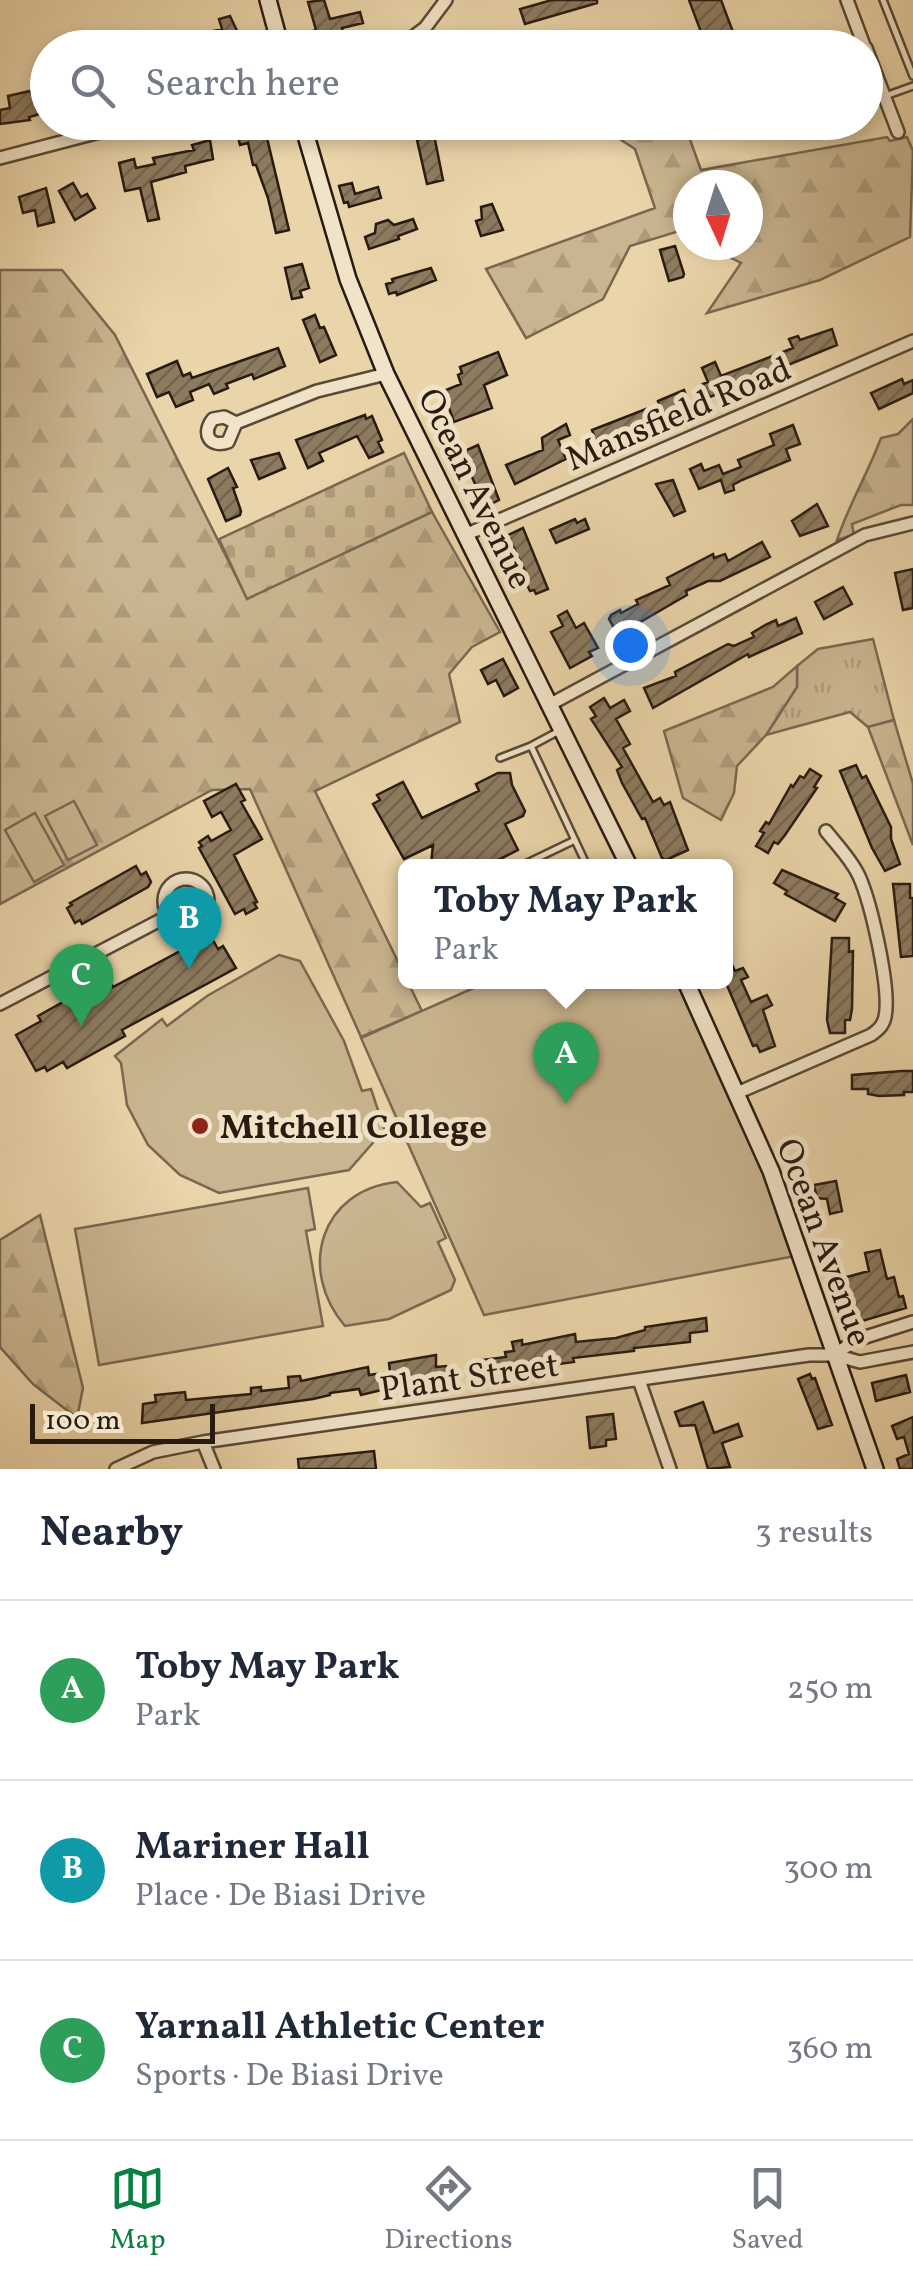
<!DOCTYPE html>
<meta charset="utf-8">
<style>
:root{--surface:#fff;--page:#f6f6f7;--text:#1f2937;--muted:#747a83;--line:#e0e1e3;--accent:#0b8043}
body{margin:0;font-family:Vollkorn,serif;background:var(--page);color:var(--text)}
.compass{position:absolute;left:673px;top:170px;width:90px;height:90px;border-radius:50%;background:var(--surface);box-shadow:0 5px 15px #0003;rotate:176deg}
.scale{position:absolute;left:30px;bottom:25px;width:185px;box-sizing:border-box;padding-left:10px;border:5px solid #291b10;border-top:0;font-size:28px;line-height:35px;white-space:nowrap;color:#291b10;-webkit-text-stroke:8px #f1e3c7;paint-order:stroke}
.you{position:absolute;left:630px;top:645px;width:35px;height:35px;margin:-25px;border:8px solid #fff;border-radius:50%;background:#1a73e8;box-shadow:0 0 0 15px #1a73e833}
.badge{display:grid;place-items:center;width:65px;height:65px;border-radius:50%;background:var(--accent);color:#fff;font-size:32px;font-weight:700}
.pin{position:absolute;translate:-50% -82px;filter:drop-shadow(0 2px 5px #0008)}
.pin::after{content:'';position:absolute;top:52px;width:35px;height:30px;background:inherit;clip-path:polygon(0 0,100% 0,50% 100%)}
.popup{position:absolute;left:398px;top:859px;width:335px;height:130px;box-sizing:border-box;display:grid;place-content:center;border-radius:15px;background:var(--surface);filter:drop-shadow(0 2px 8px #0005);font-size:32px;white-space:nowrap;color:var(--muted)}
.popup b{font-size:38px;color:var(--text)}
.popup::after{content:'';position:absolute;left:50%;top:100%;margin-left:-20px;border:20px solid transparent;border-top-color:var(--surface)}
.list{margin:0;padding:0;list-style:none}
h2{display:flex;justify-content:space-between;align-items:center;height:130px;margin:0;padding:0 40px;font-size:42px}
h2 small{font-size:32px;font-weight:400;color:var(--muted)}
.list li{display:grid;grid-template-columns:65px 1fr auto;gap:30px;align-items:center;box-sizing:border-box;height:180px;padding:0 40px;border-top:2px solid var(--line)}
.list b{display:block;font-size:38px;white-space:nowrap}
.list p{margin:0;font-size:32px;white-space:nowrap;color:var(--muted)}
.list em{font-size:32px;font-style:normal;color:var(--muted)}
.icon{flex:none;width:55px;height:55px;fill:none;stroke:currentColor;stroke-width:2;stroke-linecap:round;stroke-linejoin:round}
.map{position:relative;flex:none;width:913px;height:1469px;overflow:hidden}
.search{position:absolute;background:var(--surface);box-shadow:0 5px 15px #0003;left:30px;right:30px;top:30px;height:110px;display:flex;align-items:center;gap:25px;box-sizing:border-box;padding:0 35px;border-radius:55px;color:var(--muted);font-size:38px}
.sheet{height:670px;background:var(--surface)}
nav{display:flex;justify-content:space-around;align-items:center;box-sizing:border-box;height:140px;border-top:2px solid var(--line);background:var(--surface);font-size:28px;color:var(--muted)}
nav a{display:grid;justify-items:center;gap:5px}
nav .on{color:var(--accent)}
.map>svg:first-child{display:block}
.grass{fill:url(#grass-tufts);stroke:#796850;stroke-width:2.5}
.forest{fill:url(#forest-firs);stroke:#796850;stroke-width:2.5}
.cemetery{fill:url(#cemetery-stones);stroke:#796850;stroke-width:2.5}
.park{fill:#c9b58f;stroke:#796850;stroke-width:2.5}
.building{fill:url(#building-hatch);stroke:#291b10;stroke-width:2.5}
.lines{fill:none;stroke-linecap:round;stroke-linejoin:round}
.lane-casing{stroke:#594936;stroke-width:10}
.street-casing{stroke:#594936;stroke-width:16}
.secondary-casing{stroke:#291b10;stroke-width:20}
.lane{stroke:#f1e3c7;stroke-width:5}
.street{stroke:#f1e3c7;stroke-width:11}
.secondary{stroke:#f1e3c7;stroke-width:15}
.poi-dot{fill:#8f2418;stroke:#f1e3c7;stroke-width:4}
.labels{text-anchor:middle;stroke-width:10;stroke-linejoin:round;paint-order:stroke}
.street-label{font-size:35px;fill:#291b10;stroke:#f1e3c7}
.poi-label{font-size:35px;font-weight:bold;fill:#291b10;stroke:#f1e3c7;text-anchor:start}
</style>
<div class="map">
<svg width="913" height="1469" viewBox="0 0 913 1469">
<defs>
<pattern id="grass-tufts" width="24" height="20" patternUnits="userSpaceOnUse" patternTransform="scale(2.5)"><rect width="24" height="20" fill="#c9b58f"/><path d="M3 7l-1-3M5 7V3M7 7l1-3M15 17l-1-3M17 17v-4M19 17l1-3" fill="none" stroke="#ad9b7a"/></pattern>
<pattern id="forest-firs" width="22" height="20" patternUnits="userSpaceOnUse" patternTransform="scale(2.5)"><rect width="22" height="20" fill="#c9b58f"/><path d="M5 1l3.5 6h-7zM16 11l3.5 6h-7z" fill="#ad9b7a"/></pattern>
<pattern id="cemetery-stones" width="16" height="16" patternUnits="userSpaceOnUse" patternTransform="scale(2.5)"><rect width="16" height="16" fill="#c9b58f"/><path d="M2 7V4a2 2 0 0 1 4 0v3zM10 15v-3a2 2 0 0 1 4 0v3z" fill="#ad9b7a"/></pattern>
<pattern id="building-hatch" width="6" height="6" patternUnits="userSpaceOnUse" patternTransform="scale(2.5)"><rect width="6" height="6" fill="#8d7b60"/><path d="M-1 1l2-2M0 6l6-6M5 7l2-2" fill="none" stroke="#73644e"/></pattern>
</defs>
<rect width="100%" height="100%" fill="#ead4a9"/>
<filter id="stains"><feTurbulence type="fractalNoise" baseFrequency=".002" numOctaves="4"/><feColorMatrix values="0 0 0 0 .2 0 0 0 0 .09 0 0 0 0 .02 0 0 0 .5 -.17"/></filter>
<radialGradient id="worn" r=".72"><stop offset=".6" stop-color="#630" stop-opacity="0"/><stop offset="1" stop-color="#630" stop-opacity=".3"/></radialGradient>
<path class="grass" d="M873 639 894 720 868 727 850 712 766 735 797 687V666L818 649Z"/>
<path class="forest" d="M595 123H684L701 170 887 137 890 141 907 137 913 151 910 237 820 280 707 313 741 263 706 245H748V185H688V236L679 231 630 246 603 299 526 338 486 269 655 208 635 149Z
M0 270H62L115 335 247 598 432 512 500 632 472 647 449 674 460 722 315 791 422 1011 361 1037 250 789 212 790 0 904Z
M913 419V505H901L852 524 854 535 837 540C849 504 868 473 881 438L898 434Z
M797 666V687L766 735 737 766 734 793 721 820 683 798 664 731 773 687Z
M894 720 913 784V845L868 727Z
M40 1215 83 1388 77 1418 33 1384 0 1347V1240Z"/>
<path class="cemetery" d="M404 453 432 512 247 599 219 539Z"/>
<path class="park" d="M74 801 97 845 68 860 45 816Z
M35 813 64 865 34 882 5 830Z
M279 955 300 961 344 1041 362 1091 371 1089 386 1134 378 1137 349 1170 219 1193 180 1175 148 1145 127 1105 121 1063 115 1056 162 1019 167 1026 207 996Z
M487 982H686L800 1255 484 1315 361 1038Z
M397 1182 421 1207 430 1203 446 1238 438 1242 455 1280 451 1290 389 1319 345 1326C297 1270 320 1190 397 1182Z
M308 1188 315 1229 306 1231 323 1326 99 1365 75 1229Z"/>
<path class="building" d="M324 0 330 19 360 12 363 23 342 28 344 37 315 44 313 31 316 30 308 2Z
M552 0H597V3L525 24 520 9Z
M689 0H721L739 48H707Z
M230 16 239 35 236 36 239 48H214L210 32 222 29 219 19Z
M30 91 35 102 48 100V112L29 117 30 120 0 124V110L10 108 8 96Z
M250 122H273L276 135 267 138 289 230 276 233 268 198 256 165H253L248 143 240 145 237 133 251 129Z
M434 135 443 180 427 184 417 140Z
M210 140 213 159 185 166 186 172 151 182 159 219 148 221 140 188 125 191 119 163 134 159 136 168 155 164 153 158 194 150 192 145Z
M73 183 81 197 87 194 95 208 75 220 59 191Z
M352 183 355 194 378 187 381 198 349 207 348 202 344 203 339 186Z
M46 188 54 222 38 226 35 210 23 213 19 197Z
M492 204 503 230 481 236 476 221 482 219 481 207Z
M413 219 417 229 398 236 399 239 369 249 365 237 375 233 376 224 388 220 394 225Z
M675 246 684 274 683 277 669 281 660 250Z
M302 264 309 288 300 291 302 297 292 299 285 268Z
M431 268 436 280 397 295 396 292 389 294 386 284 393 282 392 279Z
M315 315 320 328 324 327 336 355 320 362 303 320Z
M832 329 837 345 710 397 703 384 708 382 702 368 715 362 721 376 793 348 789 339 798 336 800 340Z
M278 348 285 366 254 379 252 374 226 384 228 388 214 394 209 384 190 392 193 400 176 407 169 392 157 397 147 374 177 361 183 376 190 373 192 378Z
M498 352 507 375 484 385 492 408 454 422 449 408 444 410 441 392 461 384 458 375 462 373 460 367Z
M902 379 904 384 913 380V393L879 409 871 393Z
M684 390 690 406 652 420 653 424 605 445 604 442 597 444 592 430 659 404 658 401Z
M365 415 366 419 372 416 382 440 378 442 383 452 369 458 357 436 319 453 323 461 308 468 296 440Z
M566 424 570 435 558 440 566 459 515 484 506 465 543 450 542 438Z
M793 425 800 444 786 449 790 460 742 480 733 485 734 490 725 493 721 480 699 489 690 469 701 464 704 471 719 465 723 474 741 467 738 460 774 445 770 434Z
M478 445 499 500 485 507 466 463 463 464 458 454Z
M279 453 285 468 259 479 251 460Z
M228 468 237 487 233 488 241 511 240 515 226 521 208 479Z
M673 480 685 511 674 516 656 484Z
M817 504 828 526 800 536 792 521Z
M575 519 577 523 585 519 589 529 556 543 550 530Z
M523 528 548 589 536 594 534 590 530 591 523 577 527 575 512 544 508 546 504 537Z
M762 542 770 557 720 581H708L686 591 687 595 618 635 609 619 611 615 620 610 621 613 638 604 636 600 670 585 667 578 713 554 714 558 725 554 728 561Z
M913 569V608L903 610 895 573Z
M843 587 852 604 824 619 815 602Z
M567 611 576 628 584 623 598 648 589 652 592 656 570 668 551 632 563 626 558 616Z
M796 618 802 633 749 657 748 654 653 708 644 688 676 676 675 672 728 644 734 646 754 637 752 633 767 624 776 620 778 626Z
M503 659 518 688 504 696 496 680 488 684 481 670Z
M604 698 610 708 624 700 630 711 616 719 630 744 623 748 653 802 660 798 664 805 670 802 688 850 666 860 662 858 645 818 642 819 622 783 617 770 622 767 591 719 596 716 590 707Z
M856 765 862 778 866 776 891 827V839L900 864 885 871 872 848 840 771Z
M810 769 821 776 814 787 817 788 785 835 778 844 774 842 768 853 756 846 764 833 760 831 766 822 769 824 791 785 793 787 800 776 804 778Z
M498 773H510L512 785 525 811 523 816 505 824 518 850 486 866H435L431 864 433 845 404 859 373 804 380 800 377 795 403 782 422 818 479 791 476 784Z
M236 784 245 800 241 802 262 839 234 855 257 902 254 903 257 908 246 914 244 909 235 914 199 848 202 846 199 842 208 836 211 841 231 830 221 812 212 817 204 801Z
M136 866 141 875 146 872 151 882 148 887 82 924 80 920 75 923 67 908 72 905 70 903Z
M782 870 838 894 835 898 845 904 835 921 785 894 787 891 774 883Z
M893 884H910V898H913V956L901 957Z
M210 935 218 949 223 946 236 968 122 1030 125 1036 67 1068 63 1062 47 1071 45 1067 36 1071 16 1035 41 1021 38 1016 97 983 100 988 110 982 113 987Z
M832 938H849V952L853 951 852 1009 850 1020H845V1033H830L827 1020Z
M726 952 735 971 743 968 748 977 741 980 751 1002 767 995 772 1005 763 1010 775 1046 760 1052 757 1045 753 1046 726 983Z
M902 1071H913V1092H904V1095L879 1096 868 1094V1089H852V1075Z
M836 1181 842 1211 830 1214 827 1199 817 1198 814 1185Z
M880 1250 887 1279 894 1277 899 1297 903 1296 906 1308 859 1322 852 1295 847 1296 843 1278 869 1271 865 1253Z
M706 1318 707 1331 690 1333V1342L634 1348V1351L573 1358 574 1362 476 1375 474 1361 506 1357 505 1352 514 1351 512 1342 522 1340V1345L575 1334 576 1342 616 1338 645 1330V1327Z
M436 1355V1367L446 1366 447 1377 441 1378V1381L410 1383 361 1395 359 1389 330 1393V1395L313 1399 142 1423 143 1404 156 1402 155 1395 185 1392 186 1400 251 1394V1388L261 1387V1391L289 1388 288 1377 300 1376 301 1381 368 1367 369 1375 390 1372 389 1363Z
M810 1374 812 1379 815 1378 832 1425 818 1429 798 1379Z
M906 1375 910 1392 876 1401 872 1383Z
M703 1402 714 1433 738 1424 742 1436 722 1443 730 1467 708 1469 695 1425 680 1426 675 1412Z
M613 1414 616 1439 606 1440V1446L590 1448 587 1417Z
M913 1417V1469H900L897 1459 909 1454 904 1437 897 1439 892 1426Z
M374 1451 376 1469H299L298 1459Z"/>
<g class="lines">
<defs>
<path id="lane" d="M883 0 913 76
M888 95 913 86
M559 731 531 746 587 866
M500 758 531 746
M521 866 575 840"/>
<path id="street" d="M847 0 865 48
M377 48 413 37 425 28 446 0
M866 48 898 132
M0 158 138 122
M236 423 228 442C210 448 201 434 213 419L224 417 236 423 317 391 386 374
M465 535 913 341
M549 705 865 535 913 523
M164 901a22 22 0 1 1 44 0a22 22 0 1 1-44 0Z
M0 1004 170 915
M737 1093 871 1035C878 1030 883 1026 885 1017 891 989 871 903 859 876 851 859 837 845 826 831
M834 1355 856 1340 913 1322
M639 1380 670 1469
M203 1442 214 1469
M116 1469 153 1452 203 1442 809 1355H834L860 1362 913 1352"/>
<path id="secondary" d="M268 0 281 48
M302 122 348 279 386 374 629 866
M686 982 771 1171 875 1469"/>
</defs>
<use href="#lane" class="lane-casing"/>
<use href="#street" class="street-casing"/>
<use href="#secondary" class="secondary-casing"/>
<use href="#lane" class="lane"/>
<use href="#street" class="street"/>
<use href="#secondary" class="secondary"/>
</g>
<circle class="poi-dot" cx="200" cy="1126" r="10"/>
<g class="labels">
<g class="street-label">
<text transform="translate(678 413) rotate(-23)" y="12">Mansfield Road</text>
<text transform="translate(476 488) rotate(64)" y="12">Ocean Avenue</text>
<text transform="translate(825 1242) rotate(70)" y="12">Ocean Avenue</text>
<text transform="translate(469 1376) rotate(-8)" y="12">Plant Street</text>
</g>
<g class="poi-label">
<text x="220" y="1138">Mitchell College</text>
</g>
</g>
<rect width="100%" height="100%" filter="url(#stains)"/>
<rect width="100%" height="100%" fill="url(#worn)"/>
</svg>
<svg class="compass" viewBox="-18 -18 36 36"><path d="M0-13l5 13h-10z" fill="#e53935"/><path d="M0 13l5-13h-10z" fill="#747a83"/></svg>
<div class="scale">100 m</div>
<div class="you"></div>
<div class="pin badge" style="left:566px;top:1104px;background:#2e9e5b">A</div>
<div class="popup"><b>Toby May Park</b>Park</div>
<div class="pin badge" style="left:189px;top:969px;background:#0f9aa8">B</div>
<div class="pin badge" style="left:81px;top:1026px;background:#2e9e5b">C</div>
<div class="search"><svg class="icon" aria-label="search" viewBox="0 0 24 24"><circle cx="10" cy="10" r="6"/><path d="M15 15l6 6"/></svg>Search here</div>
</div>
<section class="sheet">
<h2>Nearby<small>3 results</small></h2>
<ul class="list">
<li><span class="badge" style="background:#2e9e5b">A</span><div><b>Toby May Park</b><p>Park</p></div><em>250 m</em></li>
<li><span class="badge" style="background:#0f9aa8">B</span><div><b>Mariner Hall</b><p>Place · De Biasi Drive</p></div><em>300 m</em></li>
<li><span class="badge" style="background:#2e9e5b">C</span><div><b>Yarnall Athletic Center</b><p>Sports · De Biasi Drive</p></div><em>360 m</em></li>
</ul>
</section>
<nav>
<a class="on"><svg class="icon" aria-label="map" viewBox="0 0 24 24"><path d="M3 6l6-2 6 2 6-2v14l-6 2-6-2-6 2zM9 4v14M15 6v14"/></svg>Map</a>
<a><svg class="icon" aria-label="directions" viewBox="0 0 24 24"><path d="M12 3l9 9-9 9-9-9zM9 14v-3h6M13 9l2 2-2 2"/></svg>Directions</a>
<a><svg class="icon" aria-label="saved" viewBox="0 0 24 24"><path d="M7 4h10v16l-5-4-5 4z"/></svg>Saved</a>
</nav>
